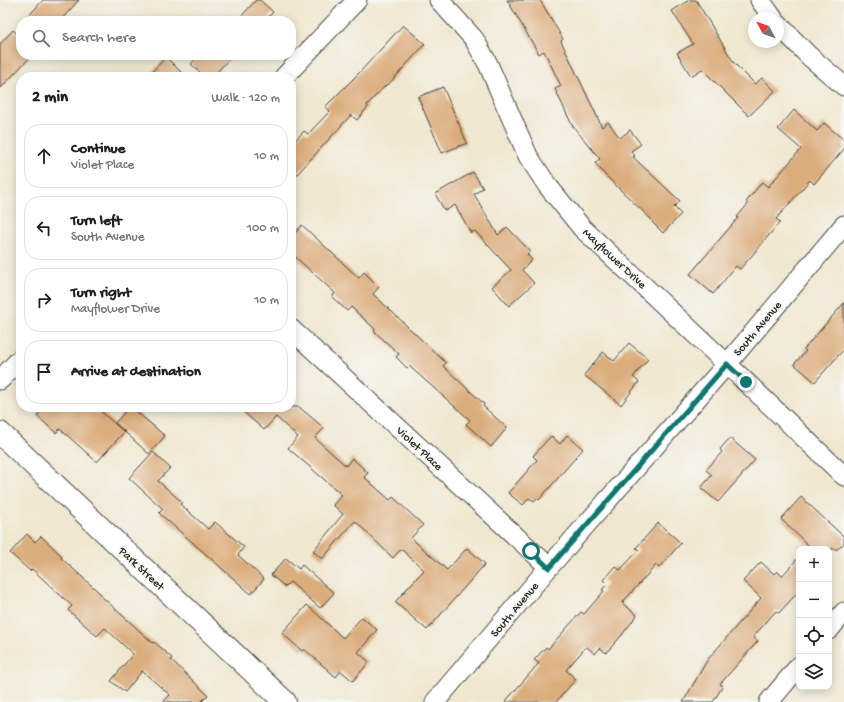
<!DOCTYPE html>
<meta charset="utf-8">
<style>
:root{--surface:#fff;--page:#f2f2f2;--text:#202124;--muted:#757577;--line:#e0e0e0}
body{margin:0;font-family:"Gochi Hand",sans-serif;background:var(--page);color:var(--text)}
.controls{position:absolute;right:12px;bottom:12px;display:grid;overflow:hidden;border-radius:8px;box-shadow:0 2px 10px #0003}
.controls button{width:36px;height:36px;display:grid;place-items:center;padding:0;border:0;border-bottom:1px solid var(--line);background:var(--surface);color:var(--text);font:20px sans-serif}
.compass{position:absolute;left:748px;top:12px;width:36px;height:36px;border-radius:50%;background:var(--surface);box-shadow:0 2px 10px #0003;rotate:311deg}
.stop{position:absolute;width:12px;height:12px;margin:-9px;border:3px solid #0f766e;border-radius:50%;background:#fff}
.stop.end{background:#0f766e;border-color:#fff;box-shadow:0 1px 4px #0008}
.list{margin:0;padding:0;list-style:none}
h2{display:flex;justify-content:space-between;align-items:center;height:52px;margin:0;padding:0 16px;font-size:17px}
h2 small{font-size:13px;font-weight:400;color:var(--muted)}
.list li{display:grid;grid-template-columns:26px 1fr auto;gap:12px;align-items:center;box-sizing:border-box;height:64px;margin:0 8px 8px;padding:0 8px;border:1px solid var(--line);border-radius:16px}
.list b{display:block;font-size:15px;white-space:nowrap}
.list p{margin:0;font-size:13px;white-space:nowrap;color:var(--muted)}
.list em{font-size:13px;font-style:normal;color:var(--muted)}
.icon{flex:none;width:22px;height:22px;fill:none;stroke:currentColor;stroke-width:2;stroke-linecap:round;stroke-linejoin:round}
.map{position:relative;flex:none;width:844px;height:702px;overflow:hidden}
.search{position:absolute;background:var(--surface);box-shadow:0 2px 10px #0003;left:16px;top:16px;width:280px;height:44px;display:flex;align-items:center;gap:10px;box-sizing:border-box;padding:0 14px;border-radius:16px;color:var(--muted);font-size:15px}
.panel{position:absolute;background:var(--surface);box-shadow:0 2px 10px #0003;left:16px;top:72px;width:280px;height:340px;border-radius:16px}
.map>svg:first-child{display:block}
.building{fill:#dbac7b}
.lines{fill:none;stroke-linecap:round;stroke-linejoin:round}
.minor-casing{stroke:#484744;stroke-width:21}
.major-casing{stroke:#484744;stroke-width:24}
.minor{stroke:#fff;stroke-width:19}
.major{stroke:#fff;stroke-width:22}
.route{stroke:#0f766e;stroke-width:5}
.labels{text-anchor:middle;stroke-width:3;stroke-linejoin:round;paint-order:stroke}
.street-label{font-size:12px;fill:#2b2b2b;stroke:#f6f6f2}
</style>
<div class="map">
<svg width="844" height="702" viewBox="0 0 844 702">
<rect width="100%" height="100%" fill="#f6f6f2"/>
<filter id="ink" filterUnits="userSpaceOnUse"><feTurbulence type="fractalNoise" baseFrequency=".025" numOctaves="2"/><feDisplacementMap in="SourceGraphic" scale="8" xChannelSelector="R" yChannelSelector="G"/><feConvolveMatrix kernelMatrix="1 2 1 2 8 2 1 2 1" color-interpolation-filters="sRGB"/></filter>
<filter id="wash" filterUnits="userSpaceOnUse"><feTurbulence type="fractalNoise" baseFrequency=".012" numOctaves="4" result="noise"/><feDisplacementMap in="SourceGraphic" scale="16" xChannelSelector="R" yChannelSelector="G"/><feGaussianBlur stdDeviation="0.9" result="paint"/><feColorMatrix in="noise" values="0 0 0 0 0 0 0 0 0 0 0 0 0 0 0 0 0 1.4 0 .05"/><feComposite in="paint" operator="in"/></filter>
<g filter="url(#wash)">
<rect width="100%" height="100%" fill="#efe7cf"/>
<g id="blocks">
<path class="building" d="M43 0H79L60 21H24Z
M256 0H260L273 12 265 21H237Z
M507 0H540L563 39 561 41 602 127 608 122 620 138 630 130 641 144 631 151 635 156 633 157 680 201 674 207 681 214 663 233 652 222 653 221 606 176 595 163 600 159 572 125 555 89 561 86 544 51 539 54Z
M689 0H696L734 63 755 84 762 78 775 91 749 116 702 69 691 76 677 53 693 44 672 11Z
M403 25 425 44 388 85 387 84 367 105 368 107 357 120 351 115 291 181V145L304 131 308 134 330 111 325 107 360 72Z
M13 30 21 37V55H32L0 89V44Z
M199 55H233L212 77H205L191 64Z
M166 57 186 77H147Z
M443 87 467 143 442 153 418 97Z
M794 110 817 131 824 123 844 140V149L814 184 810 180 776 219 780 222 754 253 740 269 736 266 713 294 690 274 738 218 737 217 748 204 746 202 762 182 768 187 801 149 778 129Z
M473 172 483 188 474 194 498 235 507 227 530 251 527 254 532 260 522 270 534 283 509 306 492 287 511 270 475 231 471 233 455 205 445 211 435 194Z
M302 225 359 278 364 272 379 287 373 294 446 363 443 366 484 404 483 406 507 428 491 447 466 424 470 420 409 366 407 368 396 357 399 354 374 331 375 329 351 307 347 311 332 297 335 293 291 253V238Z
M844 303V349L815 382 794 364 806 351 804 349Z
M629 343 648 359 633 377 639 382 621 405 584 375 603 352 614 361Z
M45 407H96L124 432 97 462 60 429 56 433 37 416Z
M129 407H131L165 436 149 454 115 423Z
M238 407H299L324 428 315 438 346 466 352 458 368 473 364 477 390 500 393 497 423 525 411 538 447 570 467 548 485 564 427 630 395 602 424 570 401 549 393 558 355 521 322 559 313 551 343 514 333 505 342 495 288 448 298 437 276 417 264 430Z
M567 435 583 449 539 500 537 498 534 501 529 498 523 505 508 493 537 460 533 456 551 436 560 444Z
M730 438 755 460 718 502 701 488 712 475 706 470 722 452 720 449Z
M153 452 170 468 158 481 182 502 180 504 208 529 215 522 244 547 238 555 264 579 251 594 159 513 163 509 129 478Z
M801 497 844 537V543L838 549H812L781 519Z
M658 523 681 543 659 568 656 565 622 603 637 615 622 635 606 653 600 648 595 654 587 647 585 648 566 670 576 679 556 702H505L539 663 534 660 546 647 548 649 581 612 584 614 604 591 602 590 607 584 603 580 615 566 620 570 639 550 636 548Z
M27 534 35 542 41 536 62 556 61 558 102 595 101 596 153 643 154 642 166 652V653L172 658 171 660 208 695 201 702H163L170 695 142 671 125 692 111 681 133 654 105 628 97 636 68 610 72 606 32 569 30 571 10 553Z
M799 557V591L779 613 776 611 753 637 758 641 720 684 723 686 713 702H683L708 659 761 598 743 581 761 562 774 574 777 571 782 576Z
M286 558 299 569 302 565 334 593 320 608 290 582 285 587 271 575Z
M307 605 343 638 362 617 377 630 358 652 369 662 353 681 341 671 336 677 304 649 302 651 282 633Z"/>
</g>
</g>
<g filter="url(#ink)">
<use href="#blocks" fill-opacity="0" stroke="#484744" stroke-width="1"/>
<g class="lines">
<defs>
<path id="minor" d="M439 0 474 39 488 64 528 156 547 185 582 228 746 382 844 476
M760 0 773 18
M778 24 809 56 844 86
M284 77 357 0
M291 329 549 567
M0 380 21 358
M829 630 844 612
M435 702 549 567 727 364 844 225
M769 702 799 666"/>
<path id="major" d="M0 433 285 702"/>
</defs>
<use href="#minor" class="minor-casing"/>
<use href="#major" class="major-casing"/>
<use href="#minor" class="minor"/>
<use href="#major" class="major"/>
</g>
</g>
<g class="lines" filter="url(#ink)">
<path class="route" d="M531 551 549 568 727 364 746 382"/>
</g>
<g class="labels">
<g class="street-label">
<text transform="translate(615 258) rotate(43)" y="4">Mayflower Drive</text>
<text transform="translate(757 328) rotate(-50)" y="4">South Avenue</text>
<text transform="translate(420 448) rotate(43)" y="4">Violet Place</text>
<text transform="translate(142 568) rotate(43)" y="4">Park Street</text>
<text transform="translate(514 609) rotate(-50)" y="4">South Avenue</text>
</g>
</g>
</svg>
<div class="controls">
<button>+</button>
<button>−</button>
<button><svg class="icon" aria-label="locate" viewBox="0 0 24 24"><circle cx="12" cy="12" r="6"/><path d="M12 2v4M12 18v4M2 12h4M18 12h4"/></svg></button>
<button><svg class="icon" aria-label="layers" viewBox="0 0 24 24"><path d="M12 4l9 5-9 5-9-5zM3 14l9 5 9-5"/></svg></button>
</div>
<svg class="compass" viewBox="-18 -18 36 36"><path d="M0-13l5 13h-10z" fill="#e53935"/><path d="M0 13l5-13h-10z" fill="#757577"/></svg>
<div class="stop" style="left:531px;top:551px"></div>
<div class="stop end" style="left:746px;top:382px"></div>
<div class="search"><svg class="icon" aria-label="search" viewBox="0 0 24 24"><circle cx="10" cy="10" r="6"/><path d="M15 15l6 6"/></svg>Search here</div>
<section class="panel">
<h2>2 min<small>Walk · 120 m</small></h2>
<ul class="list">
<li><svg class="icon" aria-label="ahead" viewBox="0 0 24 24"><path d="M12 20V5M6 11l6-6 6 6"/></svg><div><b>Continue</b><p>Violet Place</p></div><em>10 m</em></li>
<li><svg class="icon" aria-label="left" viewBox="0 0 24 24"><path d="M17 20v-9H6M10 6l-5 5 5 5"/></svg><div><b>Turn left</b><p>South Avenue</p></div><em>100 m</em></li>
<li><svg class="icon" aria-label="right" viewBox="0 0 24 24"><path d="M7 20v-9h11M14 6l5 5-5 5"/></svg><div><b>Turn right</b><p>Mayflower Drive</p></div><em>10 m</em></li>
<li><svg class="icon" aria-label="arrive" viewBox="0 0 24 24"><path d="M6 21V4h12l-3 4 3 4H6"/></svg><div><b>Arrive at destination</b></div></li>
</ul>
</section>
</div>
